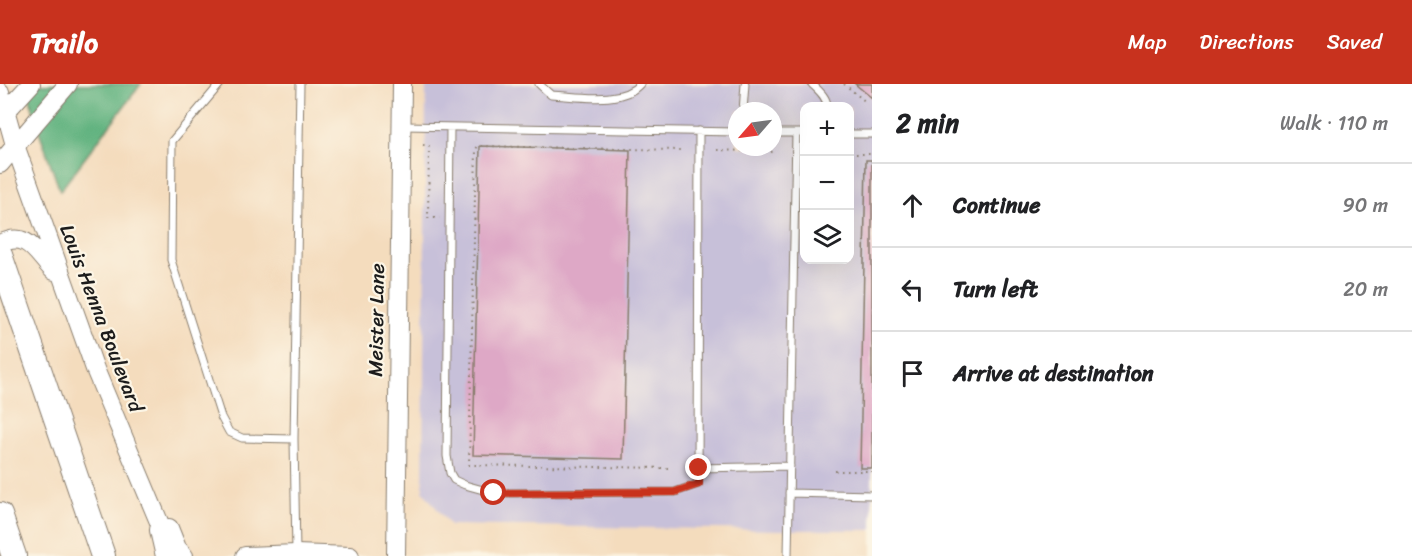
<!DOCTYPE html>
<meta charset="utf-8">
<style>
:root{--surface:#fff;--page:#f6f6f6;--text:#202124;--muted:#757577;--line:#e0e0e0;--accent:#c8321e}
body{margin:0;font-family:Sriracha,sans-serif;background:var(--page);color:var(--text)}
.controls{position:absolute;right:18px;top:18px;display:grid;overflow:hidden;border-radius:12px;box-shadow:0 6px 24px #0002}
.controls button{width:54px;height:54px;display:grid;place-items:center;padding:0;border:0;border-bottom:2px solid var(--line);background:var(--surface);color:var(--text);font:30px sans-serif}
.compass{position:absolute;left:728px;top:18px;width:54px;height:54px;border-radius:50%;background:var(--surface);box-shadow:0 6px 24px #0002;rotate:242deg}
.stop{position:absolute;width:18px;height:18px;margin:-14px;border:4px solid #c8321e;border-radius:50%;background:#fff}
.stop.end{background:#c8321e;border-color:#fff;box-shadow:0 2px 6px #0008}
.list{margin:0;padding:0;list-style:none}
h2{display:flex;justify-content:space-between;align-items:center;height:78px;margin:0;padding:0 24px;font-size:26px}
h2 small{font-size:20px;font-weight:400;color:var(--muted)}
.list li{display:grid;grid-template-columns:39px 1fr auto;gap:18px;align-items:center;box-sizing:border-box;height:84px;padding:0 24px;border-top:2px solid var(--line)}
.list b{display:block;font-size:22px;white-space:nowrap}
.list em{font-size:20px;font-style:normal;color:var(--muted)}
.icon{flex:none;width:33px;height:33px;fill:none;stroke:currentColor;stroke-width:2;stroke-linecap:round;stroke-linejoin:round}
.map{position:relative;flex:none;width:872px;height:472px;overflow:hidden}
header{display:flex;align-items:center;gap:36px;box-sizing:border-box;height:84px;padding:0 30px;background:var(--accent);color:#fff}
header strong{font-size:28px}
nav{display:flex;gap:33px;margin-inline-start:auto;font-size:21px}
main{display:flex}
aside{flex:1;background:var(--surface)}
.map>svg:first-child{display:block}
.industrial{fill:#c7c0d9;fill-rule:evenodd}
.forest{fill:#60b27f;stroke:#3e674e;stroke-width:1.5}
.building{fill:#dea8c6}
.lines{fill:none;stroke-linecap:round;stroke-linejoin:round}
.lane-casing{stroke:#887c6c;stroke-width:9}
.secondary-casing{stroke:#887c6c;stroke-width:20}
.highway-casing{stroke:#887c6c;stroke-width:26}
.path{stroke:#887c6c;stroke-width:2;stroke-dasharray:1.5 4.5;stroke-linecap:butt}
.lane{stroke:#fff;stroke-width:7}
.secondary{stroke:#fff;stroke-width:18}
.highway{stroke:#fff;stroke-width:24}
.route{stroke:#c8321e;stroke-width:8}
.labels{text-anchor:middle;stroke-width:4.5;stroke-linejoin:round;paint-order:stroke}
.street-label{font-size:20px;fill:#1c1c1c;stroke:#fcf5e5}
</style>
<header>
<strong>Trailo</strong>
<nav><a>Map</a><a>Directions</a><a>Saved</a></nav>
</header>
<main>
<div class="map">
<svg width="872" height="472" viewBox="0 0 872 472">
<rect width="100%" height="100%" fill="#fcf5e5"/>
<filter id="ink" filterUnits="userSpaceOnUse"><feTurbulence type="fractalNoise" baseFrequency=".0167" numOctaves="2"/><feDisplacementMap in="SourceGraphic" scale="12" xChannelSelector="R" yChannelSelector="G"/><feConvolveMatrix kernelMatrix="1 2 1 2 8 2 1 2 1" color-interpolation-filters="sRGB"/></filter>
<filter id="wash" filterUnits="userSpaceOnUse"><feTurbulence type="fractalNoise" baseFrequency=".008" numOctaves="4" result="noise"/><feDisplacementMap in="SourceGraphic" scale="24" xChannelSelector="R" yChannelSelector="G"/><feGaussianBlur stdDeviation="1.35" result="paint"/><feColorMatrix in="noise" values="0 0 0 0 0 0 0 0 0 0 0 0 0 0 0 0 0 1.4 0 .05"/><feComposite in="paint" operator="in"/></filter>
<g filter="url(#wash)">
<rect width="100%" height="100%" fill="#f4dcbd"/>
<path class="industrial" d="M426 0H872V446H779L450 441 423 407ZM804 22H850V176H804ZM737 27H773V63H737Z"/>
<path class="forest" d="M26 0H141L60 107 39 47Z"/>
<g id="blocks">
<path class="building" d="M855 0H872V14Z
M480 62 630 66 623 375 473 371Z
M866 76H872V384H860Z"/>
</g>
</g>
<g filter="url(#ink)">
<use href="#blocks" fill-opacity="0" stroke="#887c6c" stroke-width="1.5"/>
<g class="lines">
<defs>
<path id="lane" d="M220 0 172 57 171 176 221 333 229 348 242 354 294 355
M539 0 551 11C578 12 621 21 640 0
M812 0C818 6 827 13 827 22
M743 27 745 0
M404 42 737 48
M450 43 447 372 450 389 454 396 465 401 494 409 675 408 698 400 699 47
M773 49H804
M850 50H872
M699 384 790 382
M789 409 872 411
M296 468 294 355 300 0
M788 472 796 49"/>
<path id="secondary" d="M0 8 15 61 95 285 167 457
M0 34 31 0
M0 80 68 0
M0 160C28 145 37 171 54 187
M169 444 177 464 184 472
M245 472 296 470 350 472
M396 472 402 0"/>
<path id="highway" d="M0 171 103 472
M0 431 14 472
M162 446 168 472"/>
</defs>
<use href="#lane" class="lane-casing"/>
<use href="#secondary" class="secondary-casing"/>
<use href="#highway" class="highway-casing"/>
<path class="path" d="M844 0 867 19
M423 61 429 62 428 134H440
M717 66 776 68
M850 70H872
M668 384 469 381 476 65 478 62 680 66
M835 387H872"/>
<use href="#lane" class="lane"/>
<use href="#secondary" class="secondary"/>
<use href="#highway" class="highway"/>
</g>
</g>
<g class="lines" filter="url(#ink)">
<path class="route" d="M494 409 675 408 699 400V384"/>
</g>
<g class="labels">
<g class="street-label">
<text transform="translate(102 234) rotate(69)" y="7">Louis Henna Boulevard</text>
<text transform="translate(376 236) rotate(-89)" y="7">Meister Lane</text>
</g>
</g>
</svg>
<div class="controls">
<button>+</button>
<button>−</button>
<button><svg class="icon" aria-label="layers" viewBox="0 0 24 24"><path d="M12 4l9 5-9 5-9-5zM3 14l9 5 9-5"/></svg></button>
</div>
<svg class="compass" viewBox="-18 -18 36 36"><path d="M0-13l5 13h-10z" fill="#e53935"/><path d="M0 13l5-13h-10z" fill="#757577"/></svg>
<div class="stop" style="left:494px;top:409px"></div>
<div class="stop end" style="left:699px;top:384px"></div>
</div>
<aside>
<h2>2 min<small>Walk · 110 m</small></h2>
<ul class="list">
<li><svg class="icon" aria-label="ahead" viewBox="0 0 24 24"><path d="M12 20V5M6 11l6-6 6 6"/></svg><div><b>Continue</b></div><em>90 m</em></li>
<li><svg class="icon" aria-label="left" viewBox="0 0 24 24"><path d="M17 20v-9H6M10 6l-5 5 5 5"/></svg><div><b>Turn left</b></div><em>20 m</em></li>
<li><svg class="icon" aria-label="arrive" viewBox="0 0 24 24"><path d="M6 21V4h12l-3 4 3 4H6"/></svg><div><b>Arrive at destination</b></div></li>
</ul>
</aside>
</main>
